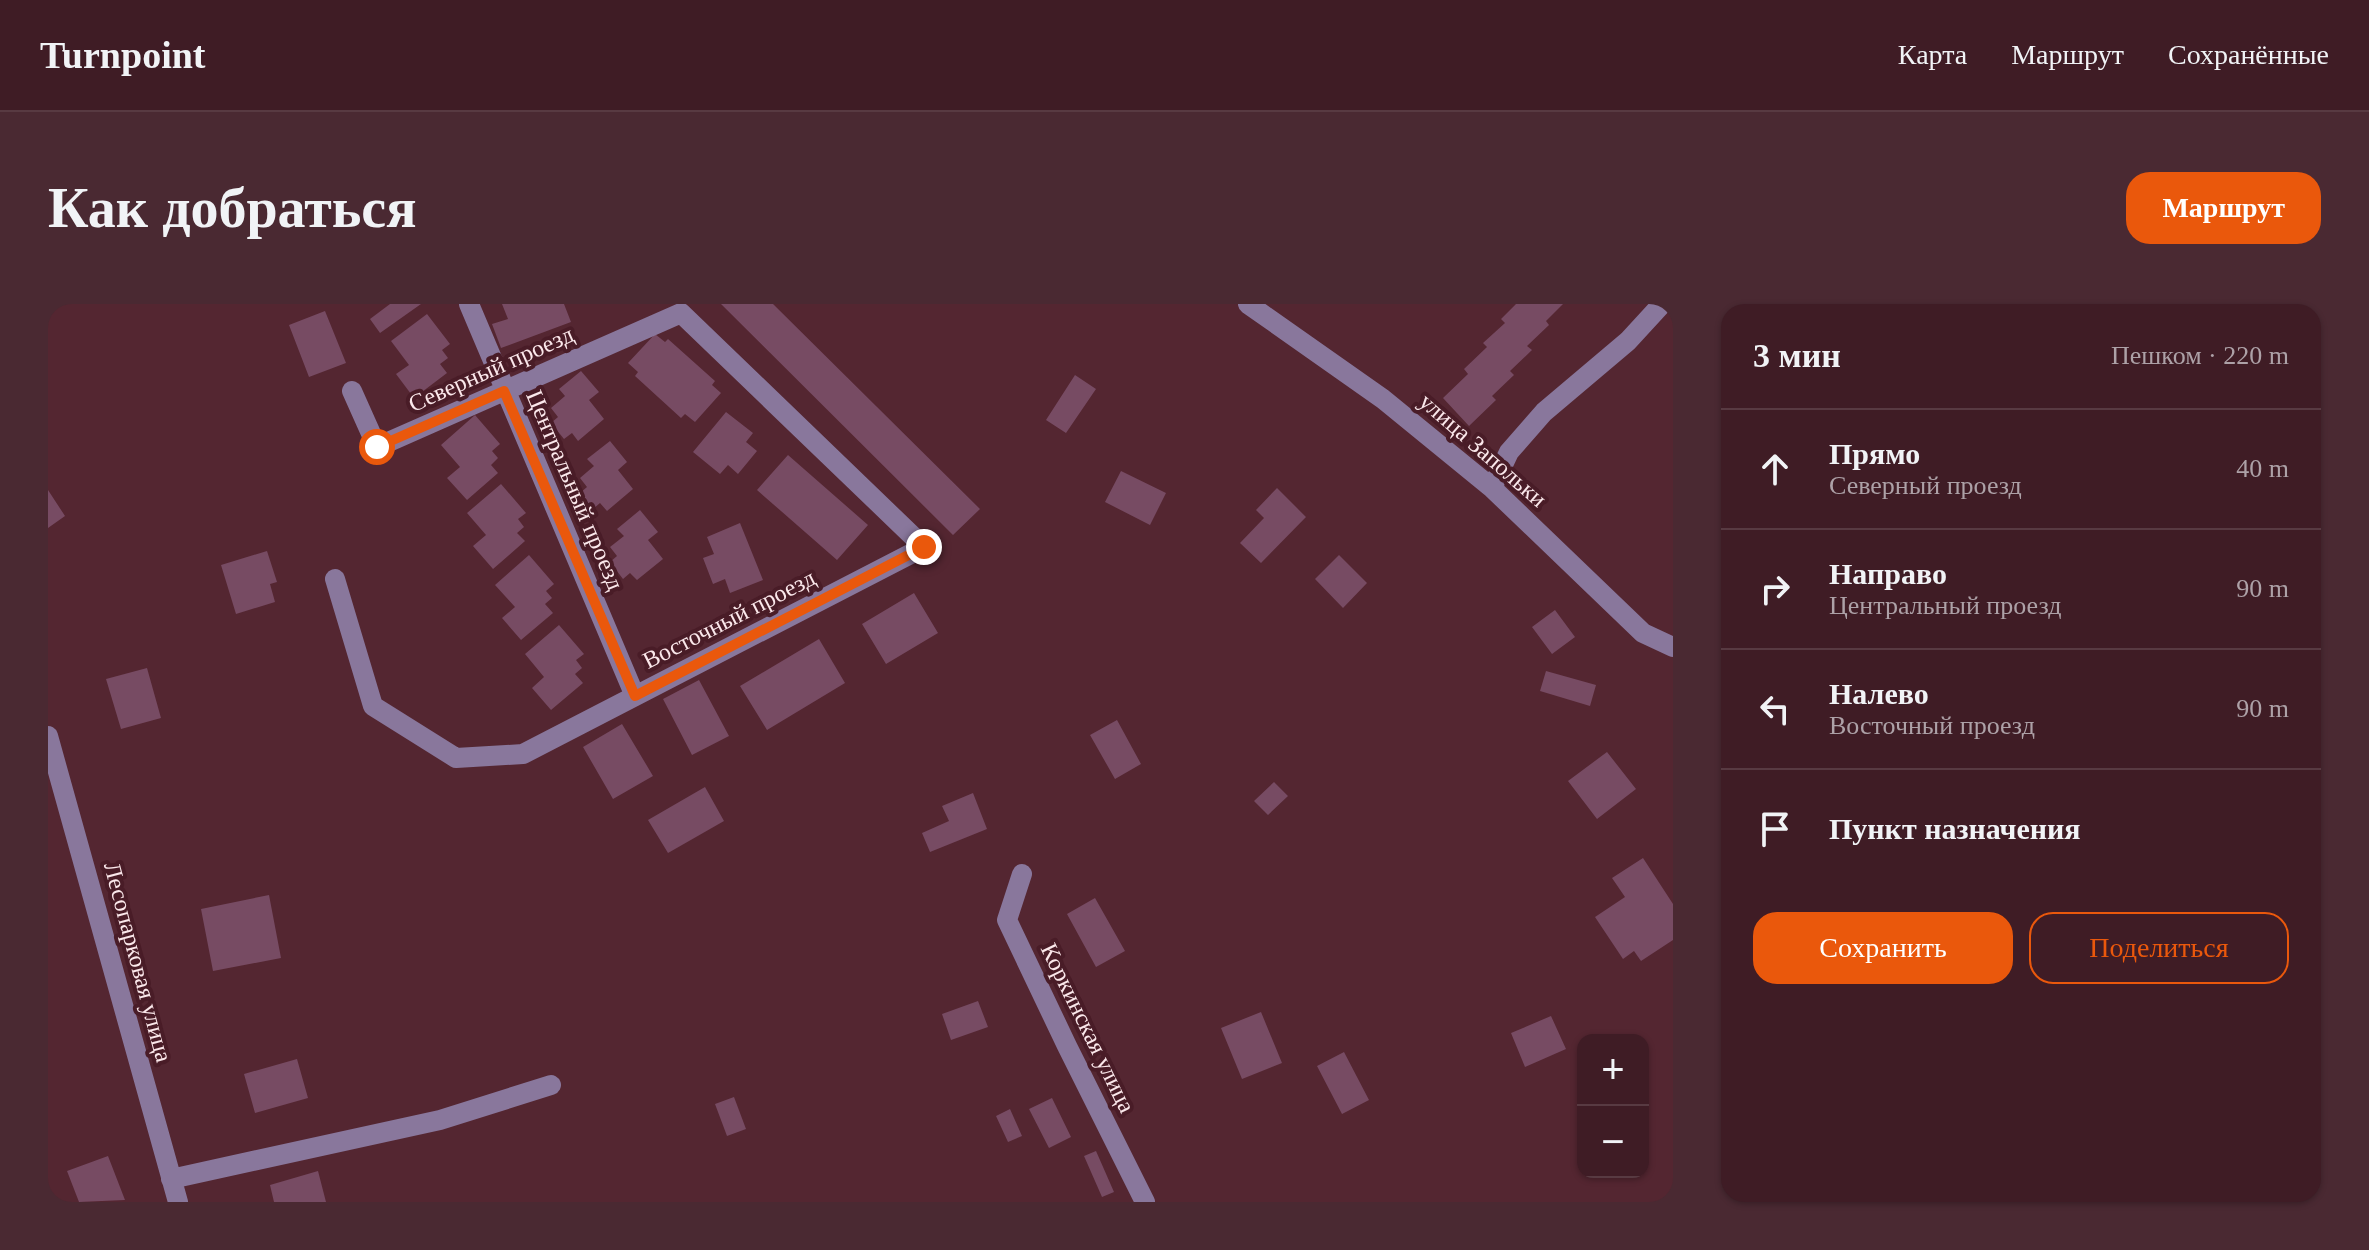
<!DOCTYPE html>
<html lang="ru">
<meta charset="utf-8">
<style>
:root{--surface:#3f1c25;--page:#4a2932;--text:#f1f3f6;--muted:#ada1a7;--line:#583a42;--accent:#ea580c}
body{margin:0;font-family:Georgia,serif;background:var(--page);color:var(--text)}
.controls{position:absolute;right:24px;bottom:24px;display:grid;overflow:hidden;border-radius:16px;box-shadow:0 2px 6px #0004}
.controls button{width:72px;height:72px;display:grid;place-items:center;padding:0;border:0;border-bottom:2px solid var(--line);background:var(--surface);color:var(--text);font:40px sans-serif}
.stop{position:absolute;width:24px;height:24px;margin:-18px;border:6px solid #ea580c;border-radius:50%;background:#fff}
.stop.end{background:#ea580c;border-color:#fff;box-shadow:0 2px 8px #0008}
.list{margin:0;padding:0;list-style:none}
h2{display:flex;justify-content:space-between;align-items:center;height:104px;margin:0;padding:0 32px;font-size:34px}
h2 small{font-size:26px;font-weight:400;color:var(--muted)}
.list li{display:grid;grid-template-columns:52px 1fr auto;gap:24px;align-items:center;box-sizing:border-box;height:120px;padding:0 32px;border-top:2px solid var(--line)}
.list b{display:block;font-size:30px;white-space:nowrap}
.list p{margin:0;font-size:26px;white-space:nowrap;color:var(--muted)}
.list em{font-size:26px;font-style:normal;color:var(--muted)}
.actions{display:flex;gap:16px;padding:24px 32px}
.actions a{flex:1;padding:18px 0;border:2px solid var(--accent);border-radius:24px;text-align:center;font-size:28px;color:var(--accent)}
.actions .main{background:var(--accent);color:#fff}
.icon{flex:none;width:44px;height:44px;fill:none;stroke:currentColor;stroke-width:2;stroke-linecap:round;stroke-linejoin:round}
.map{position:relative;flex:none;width:1625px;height:898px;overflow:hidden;border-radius:24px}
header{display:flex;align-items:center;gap:48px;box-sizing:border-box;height:112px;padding:0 40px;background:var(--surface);border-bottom:2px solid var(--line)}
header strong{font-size:38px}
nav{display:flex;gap:44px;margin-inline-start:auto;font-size:28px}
.intro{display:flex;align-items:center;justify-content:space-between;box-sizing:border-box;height:192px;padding:0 48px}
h1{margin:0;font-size:56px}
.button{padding:20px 36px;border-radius:24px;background:var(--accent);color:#fff;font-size:28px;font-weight:700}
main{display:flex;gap:48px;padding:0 48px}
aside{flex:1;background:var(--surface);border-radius:24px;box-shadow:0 2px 6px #0004}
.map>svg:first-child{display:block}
.building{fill:#774b63}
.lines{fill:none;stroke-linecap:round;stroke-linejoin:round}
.minor{stroke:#89779c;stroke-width:20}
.route{stroke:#ea580c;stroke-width:10}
.labels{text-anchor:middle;stroke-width:8;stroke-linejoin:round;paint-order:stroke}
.street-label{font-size:24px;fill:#fbe8eb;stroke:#491c27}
</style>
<header>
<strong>Turnpoint</strong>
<nav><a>Карта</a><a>Маршрут</a><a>Сохранённые</a></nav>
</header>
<div class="intro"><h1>Как добраться</h1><a class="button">Маршрут</a></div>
<main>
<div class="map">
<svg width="1625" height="898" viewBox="0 0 1625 898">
<rect width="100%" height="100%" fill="#542631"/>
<path class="building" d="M342 0H373L332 29 322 15Z
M454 0H516L523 18 453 44 444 20 460 15Z
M673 0H725L932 205 905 231Z
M1468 0H1515L1498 17 1501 21 1479 42 1484 46 1462 67 1466 71 1444 92 1448 96 1421 122 1395 94 1420 70 1416 65 1439 43 1435 39 1457 19 1453 15Z
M277 7 298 59 261 73 241 21Z
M379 10 402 40 394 46 400 54 392 60 399 69 366 94 348 70 361 61 343 37Z
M607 30 617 38 620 35 667 77 664 81 673 89 647 118 637 110 633 114 587 72 590 68 580 59Z
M533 67 551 88 541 96 556 115 530 137 524 129 516 135 503 119 510 113 503 104 517 92 511 85Z
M1027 71 1048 85 1018 129 998 116Z
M678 108 705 129 698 138 709 147 690 170 680 161 672 170 645 148Z
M427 111 452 140 444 147 450 154 443 161 450 169 419 196 399 174 412 163 393 141Z
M562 137 579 158 570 166 585 185 559 207 552 199 545 205 532 189 539 183 532 174 546 162 539 155Z
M740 151 820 221 789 256 709 186Z
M1073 167 1118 189 1102 221 1057 198Z
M453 180 478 209 470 215 476 223 469 229 477 237 445 265 425 242 438 231 419 209Z
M1229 184 1258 213 1213 259 1192 239 1216 214 1208 206Z
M0 186 17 212 0 224Z
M592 206 610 228 600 236 615 255 589 276 582 269 575 275 562 258 569 252 562 243 576 232 569 225Z
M692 219 715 276 682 289 677 275 665 280 655 254 666 250 659 233Z
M219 247 229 278 222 280 227 298 188 310 173 261Z
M481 251 506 280 498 287 504 294 497 300 505 309 473 336 454 314 467 303 447 281Z
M1291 251 1319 279 1295 304 1267 275Z
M866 289 890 329 838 360 814 320Z
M1507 306 1527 333 1504 350 1484 323Z
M511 321 536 350 528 356 534 364 527 370 535 379 503 406 484 384 496 373 477 350Z
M771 335 797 379 719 426 692 382Z
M99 364 113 414 73 425 58 375Z
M1498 367 1548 381 1542 402 1492 387Z
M651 376 681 432 644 451 615 395Z
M1069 416 1093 460 1067 475 1042 431Z
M574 420 605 472 565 495 535 443Z
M1559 448 1588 485 1549 515 1520 477Z
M1226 478 1240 492 1220 511 1206 497Z
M657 483 676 517 620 549 600 516Z
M925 489 939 525 882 548 874 529 901 517 894 502Z
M1595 554 1625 600V636L1593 657 1586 647 1575 655 1547 613 1577 593 1564 574Z
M221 591 233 654 165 667 153 605Z
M1047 594 1077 647 1048 663 1019 610Z
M930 697 940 723 903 736 894 710Z
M1213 708 1234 759 1194 775 1173 724Z
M1503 712 1518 745 1477 763 1463 729Z
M1296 748 1321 796 1294 810 1269 762Z
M249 755 260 794 207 809 196 770Z
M686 793 698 825 679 832 667 800Z
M1004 794 1023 833 1001 844 981 805Z
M962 805 974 832 960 838 948 812Z
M1048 847 1066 888 1054 893 1036 852Z
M60 852 77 896 31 898 19 867Z
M270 867 278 898H226L222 881Z"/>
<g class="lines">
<path class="minor" d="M421 0 587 392
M1200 0 1335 95 1444 184 1595 329 1625 343
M1444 184 1461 148 1496 108 1580 37 1614 0
M287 275 325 402 408 454 475 450 876 243 633 9 329 143 304 87
M0 432 130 898
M974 570 959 616 1019 742 1097 898
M123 875 392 816 503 781"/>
</g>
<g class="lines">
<path class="route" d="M329 143 456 87 587 392 876 243"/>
</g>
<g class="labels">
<g class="street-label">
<text transform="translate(443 65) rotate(-24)" y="8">Северный проезд</text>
<text transform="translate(1435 146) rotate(41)" y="8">улица Запольки</text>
<text transform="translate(527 186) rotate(67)" y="8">Центральный проезд</text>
<text transform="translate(681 315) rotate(-27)" y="8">Восточный проезд</text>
<text transform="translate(90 658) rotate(75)" y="8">Лесопарковая улица</text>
<text transform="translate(1040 724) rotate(64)" y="8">Коркинская улица</text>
</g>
</g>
</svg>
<div class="controls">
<button>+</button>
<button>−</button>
</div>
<div class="stop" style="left:329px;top:143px"></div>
<div class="stop end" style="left:876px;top:243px"></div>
</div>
<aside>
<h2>3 мин<small>Пешком · 220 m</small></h2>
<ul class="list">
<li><svg class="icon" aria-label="ahead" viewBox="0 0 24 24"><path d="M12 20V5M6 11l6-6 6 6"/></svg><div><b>Прямо</b><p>Северный проезд</p></div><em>40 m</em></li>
<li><svg class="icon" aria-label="right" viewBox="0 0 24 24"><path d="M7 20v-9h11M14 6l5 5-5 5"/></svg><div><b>Направо</b><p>Центральный проезд</p></div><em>90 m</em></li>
<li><svg class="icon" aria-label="left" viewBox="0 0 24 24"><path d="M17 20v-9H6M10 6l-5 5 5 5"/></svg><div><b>Налево</b><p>Восточный проезд</p></div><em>90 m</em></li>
<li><svg class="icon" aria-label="arrive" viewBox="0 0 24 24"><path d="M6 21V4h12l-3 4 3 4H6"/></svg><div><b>Пункт назначения</b></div></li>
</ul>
<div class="actions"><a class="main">Сохранить</a><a>Поделиться</a></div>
</aside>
</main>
